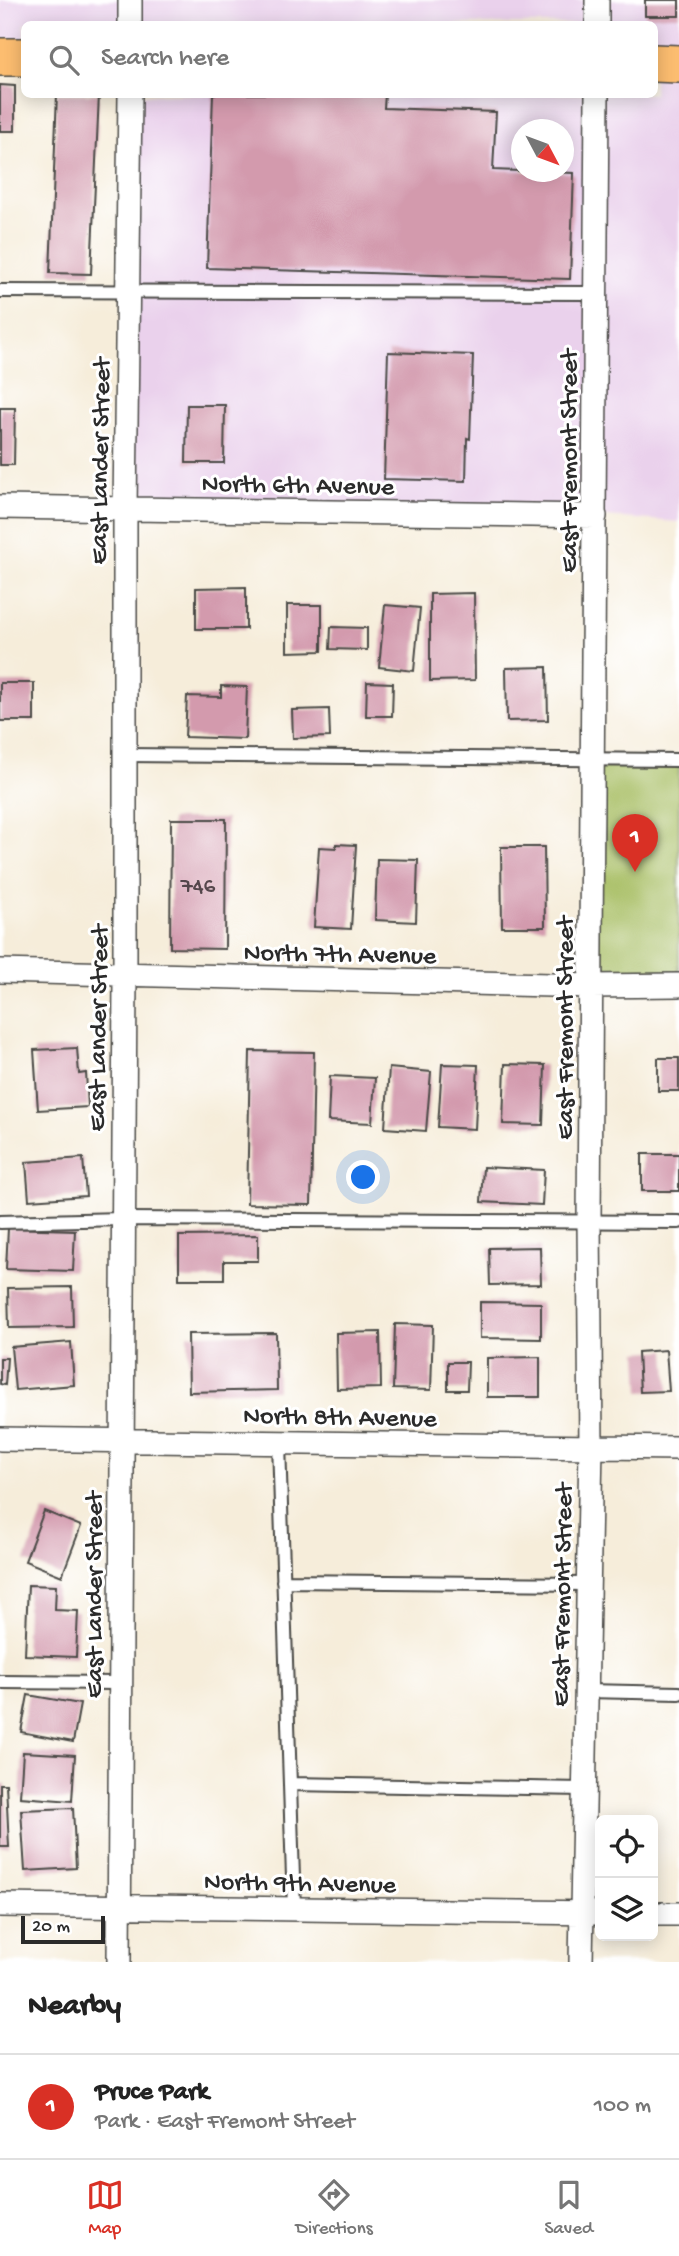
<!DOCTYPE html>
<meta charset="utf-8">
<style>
:root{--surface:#fff;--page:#f2f2f2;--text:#222;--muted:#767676;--line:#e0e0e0;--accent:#d93025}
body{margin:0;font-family:"Gochi Hand",sans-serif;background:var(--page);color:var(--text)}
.controls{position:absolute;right:21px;bottom:21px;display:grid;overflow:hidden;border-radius:10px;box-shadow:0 4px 18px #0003}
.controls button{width:63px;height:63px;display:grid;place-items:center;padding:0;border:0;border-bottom:2px solid var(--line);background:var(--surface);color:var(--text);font:35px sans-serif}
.compass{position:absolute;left:511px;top:119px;width:63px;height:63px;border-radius:50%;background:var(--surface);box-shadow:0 4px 18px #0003;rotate:131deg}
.scale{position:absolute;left:21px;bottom:18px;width:84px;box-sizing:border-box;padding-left:7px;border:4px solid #2b2b2b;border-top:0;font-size:19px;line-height:24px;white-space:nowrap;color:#2b2b2b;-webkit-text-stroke:5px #fff;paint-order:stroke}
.you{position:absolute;left:364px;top:1178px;width:24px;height:24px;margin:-18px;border:5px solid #fff;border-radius:50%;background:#1a73e8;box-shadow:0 0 0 10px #1a73e833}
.badge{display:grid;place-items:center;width:46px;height:46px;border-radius:50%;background:var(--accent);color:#fff;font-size:23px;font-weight:700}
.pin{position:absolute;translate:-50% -58px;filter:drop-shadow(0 2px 4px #0008)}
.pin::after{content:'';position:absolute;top:37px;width:24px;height:21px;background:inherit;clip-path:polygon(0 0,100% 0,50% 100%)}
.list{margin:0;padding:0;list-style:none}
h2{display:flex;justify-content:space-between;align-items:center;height:91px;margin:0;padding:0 28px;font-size:30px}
h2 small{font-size:23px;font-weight:400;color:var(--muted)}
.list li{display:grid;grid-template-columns:46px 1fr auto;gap:21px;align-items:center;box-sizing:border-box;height:105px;padding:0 28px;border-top:2px solid var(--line)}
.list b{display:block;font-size:26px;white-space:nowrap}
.list p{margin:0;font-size:23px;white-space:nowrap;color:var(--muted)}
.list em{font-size:23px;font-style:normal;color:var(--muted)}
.icon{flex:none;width:38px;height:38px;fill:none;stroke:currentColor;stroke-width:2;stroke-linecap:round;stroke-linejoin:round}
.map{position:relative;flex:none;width:679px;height:1962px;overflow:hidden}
.search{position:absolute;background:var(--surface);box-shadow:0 4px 18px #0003;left:21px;right:21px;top:21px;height:77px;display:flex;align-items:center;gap:18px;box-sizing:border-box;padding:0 24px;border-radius:10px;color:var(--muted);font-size:26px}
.sheet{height:196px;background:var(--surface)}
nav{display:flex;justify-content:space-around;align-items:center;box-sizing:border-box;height:98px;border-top:2px solid var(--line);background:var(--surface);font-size:19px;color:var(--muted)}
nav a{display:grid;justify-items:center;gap:4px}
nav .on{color:var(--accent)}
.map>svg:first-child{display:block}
.built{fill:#ead1ec;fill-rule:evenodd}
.green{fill:#a7be63;stroke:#697447;stroke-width:2}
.building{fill:#d39aad}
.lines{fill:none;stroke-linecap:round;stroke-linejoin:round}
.lane-casing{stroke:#494845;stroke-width:16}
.street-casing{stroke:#494845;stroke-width:26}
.primary-casing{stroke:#494845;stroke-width:40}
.lane{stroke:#fff;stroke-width:12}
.street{stroke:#fff;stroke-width:23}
.primary{stroke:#fcbd6f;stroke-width:37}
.labels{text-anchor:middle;stroke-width:6;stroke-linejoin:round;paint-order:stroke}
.number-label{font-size:23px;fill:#55474c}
.street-label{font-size:26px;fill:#2b2b2b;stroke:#fff}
</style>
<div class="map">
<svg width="679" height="1962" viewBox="0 0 679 1962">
<rect width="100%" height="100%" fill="#fff"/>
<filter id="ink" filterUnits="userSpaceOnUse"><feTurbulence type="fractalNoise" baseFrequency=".0143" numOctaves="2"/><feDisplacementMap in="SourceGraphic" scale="14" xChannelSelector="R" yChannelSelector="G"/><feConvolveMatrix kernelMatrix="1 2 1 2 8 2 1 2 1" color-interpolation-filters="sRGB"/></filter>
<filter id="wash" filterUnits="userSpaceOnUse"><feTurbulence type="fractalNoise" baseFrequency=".00686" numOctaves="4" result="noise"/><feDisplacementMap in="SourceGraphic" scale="28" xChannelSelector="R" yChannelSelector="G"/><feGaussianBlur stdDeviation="1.57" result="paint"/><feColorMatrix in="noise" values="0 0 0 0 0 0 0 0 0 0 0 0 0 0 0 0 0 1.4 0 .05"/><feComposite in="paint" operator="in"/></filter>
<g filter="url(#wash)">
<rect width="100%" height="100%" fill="#f6edda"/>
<path class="built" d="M0 0H679V522L595 516 125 509 130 95 654 94V24H24V57H0ZM522 130H564V172H522Z"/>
<path class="green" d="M592 759 679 760V985L592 986Z"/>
<g id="blocks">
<path class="building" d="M645 0H679V16H645Z
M0 85 15 86V131H0Z
M57 94H99L91 274 50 273Z
M213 94H385L384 108 496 112 493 170 574 173 570 279 207 268Z
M388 352 473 355 470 439 467 438 466 481 384 479Z
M187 405H225L224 463H186Z
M0 408H15L14 465H0Z
M246 587V629H196V588Z
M474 593 475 680 430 681V594Z
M287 605H322V651L287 652Z
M385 605 420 608 414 671 379 667Z
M331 627 367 628V650L330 649Z
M547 667 548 720 507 721 506 668Z
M367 682 393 683 392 716H366Z
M0 683H34V721H0Z
M221 686 247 687 245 739 185 737 187 696 221 697Z
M329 709 330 737 293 738 292 710Z
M171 819H226L225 949 170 948Z
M336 844 356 845 351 929 314 927 319 847 336 848Z
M501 847H544L545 927H502Z
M377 859 418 860 416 922 375 920Z
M77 1048 79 1074 86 1073 88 1107 38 1110 34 1050Z
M250 1051 314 1052 311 1205 247 1204Z
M658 1058H679V1091H658Z
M442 1064 478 1065 475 1129 438 1127Z
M505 1064 545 1065 543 1125 503 1124Z
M389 1068 431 1072 426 1131 385 1128Z
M330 1076 375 1078 372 1123 328 1121Z
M642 1154H679V1191H642Z
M83 1158 86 1196 29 1200 26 1162Z
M483 1167 544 1170 542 1205 481 1202Z
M8 1228 75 1230 73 1271 6 1269Z
M258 1235V1261H224V1279H179V1236Z
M540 1247 541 1284 490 1285 489 1248Z
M72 1287 73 1327 9 1328 8 1288Z
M480 1302 541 1303V1339L480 1338Z
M395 1324 433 1325 431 1390 393 1389Z
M380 1332 381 1388 337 1389 336 1333Z
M276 1333 277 1390 189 1392 188 1334Z
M71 1342 74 1385 15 1390 11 1347Z
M666 1350 669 1391 640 1392 638 1352Z
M540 1357V1397H487V1358Z
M0 1358H7L5 1385 0 1384Z
M448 1362H468L467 1390H448Z
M44 1511 81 1526 62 1576 25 1561Z
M28 1585 56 1586 55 1610 78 1611 76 1657 25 1655Z
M28 1695 80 1704 73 1742 21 1732Z
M23 1752 75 1755 72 1801 20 1797Z
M0 1784H6L9 1847H0Z
M73 1808 76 1868 25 1871 21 1810Z"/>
</g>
</g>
<g filter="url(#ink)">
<use href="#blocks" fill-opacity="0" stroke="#494845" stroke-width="2"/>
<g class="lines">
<defs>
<path id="lane" d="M0 291 595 293
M125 755 679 760
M0 1222 122 1219 679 1222
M279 1443 294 1909
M283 1581 588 1584
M0 1682 119 1683
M586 1691 679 1693
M290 1784 583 1789"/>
<path id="street" d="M130 24V0
M597 24V0
M0 507 595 516
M0 971 592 986 679 985
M0 1439 679 1448
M0 1905 600 1913
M653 1914H679
M119 1962 125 975V509L130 94
M581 1962 591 1446 589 1221 597 94"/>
<path id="primary" d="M0 57H24
M654 63 679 64"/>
</defs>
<use href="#lane" class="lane-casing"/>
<use href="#street" class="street-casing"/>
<use href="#primary" class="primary-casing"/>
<use href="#lane" class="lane"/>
<use href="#street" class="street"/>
<use href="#primary" class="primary"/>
</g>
</g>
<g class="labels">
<g class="number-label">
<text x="198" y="892">746</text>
</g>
<g class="street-label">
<text transform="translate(98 461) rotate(-89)" y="9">East Lander Street</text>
<text transform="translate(567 461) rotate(-90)" y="9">East Fremont Street</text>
<text transform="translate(298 483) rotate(1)" y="9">North 6th Avenue</text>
<text transform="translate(340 952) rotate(1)" y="9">North 7th Avenue</text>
<text transform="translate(96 1028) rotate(-89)" y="9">East Lander Street</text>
<text transform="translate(563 1028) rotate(-90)" y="9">East Fremont Street</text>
<text transform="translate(340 1415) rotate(1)" y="9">North 8th Avenue</text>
<text transform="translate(92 1595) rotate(-90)" y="9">East Lander Street</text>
<text transform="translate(560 1595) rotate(-89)" y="9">East Fremont Street</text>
<text transform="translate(300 1881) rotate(1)" y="9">North 9th Avenue</text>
</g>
</g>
</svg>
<div class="controls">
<button><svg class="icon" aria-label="locate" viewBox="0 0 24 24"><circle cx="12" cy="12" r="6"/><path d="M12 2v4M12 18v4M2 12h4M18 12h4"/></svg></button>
<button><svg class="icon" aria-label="layers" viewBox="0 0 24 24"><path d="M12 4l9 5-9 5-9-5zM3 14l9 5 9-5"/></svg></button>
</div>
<svg class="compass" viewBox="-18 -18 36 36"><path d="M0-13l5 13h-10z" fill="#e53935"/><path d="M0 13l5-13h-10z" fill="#767676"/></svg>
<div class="scale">20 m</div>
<div class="you"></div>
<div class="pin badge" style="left:635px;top:872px">1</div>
<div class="search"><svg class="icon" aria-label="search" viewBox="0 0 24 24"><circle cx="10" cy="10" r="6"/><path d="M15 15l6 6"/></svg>Search here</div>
</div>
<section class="sheet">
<h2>Nearby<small></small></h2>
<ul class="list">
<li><span class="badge">1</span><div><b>Pruce Park</b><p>Park · East Fremont Street</p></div><em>100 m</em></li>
</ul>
</section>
<nav>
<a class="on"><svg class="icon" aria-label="map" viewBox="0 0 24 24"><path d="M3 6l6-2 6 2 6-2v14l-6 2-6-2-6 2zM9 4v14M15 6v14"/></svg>Map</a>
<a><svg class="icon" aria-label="directions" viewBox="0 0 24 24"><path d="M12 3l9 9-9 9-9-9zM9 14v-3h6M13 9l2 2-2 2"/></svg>Directions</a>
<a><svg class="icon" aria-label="saved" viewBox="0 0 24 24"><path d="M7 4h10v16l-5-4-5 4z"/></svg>Saved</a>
</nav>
